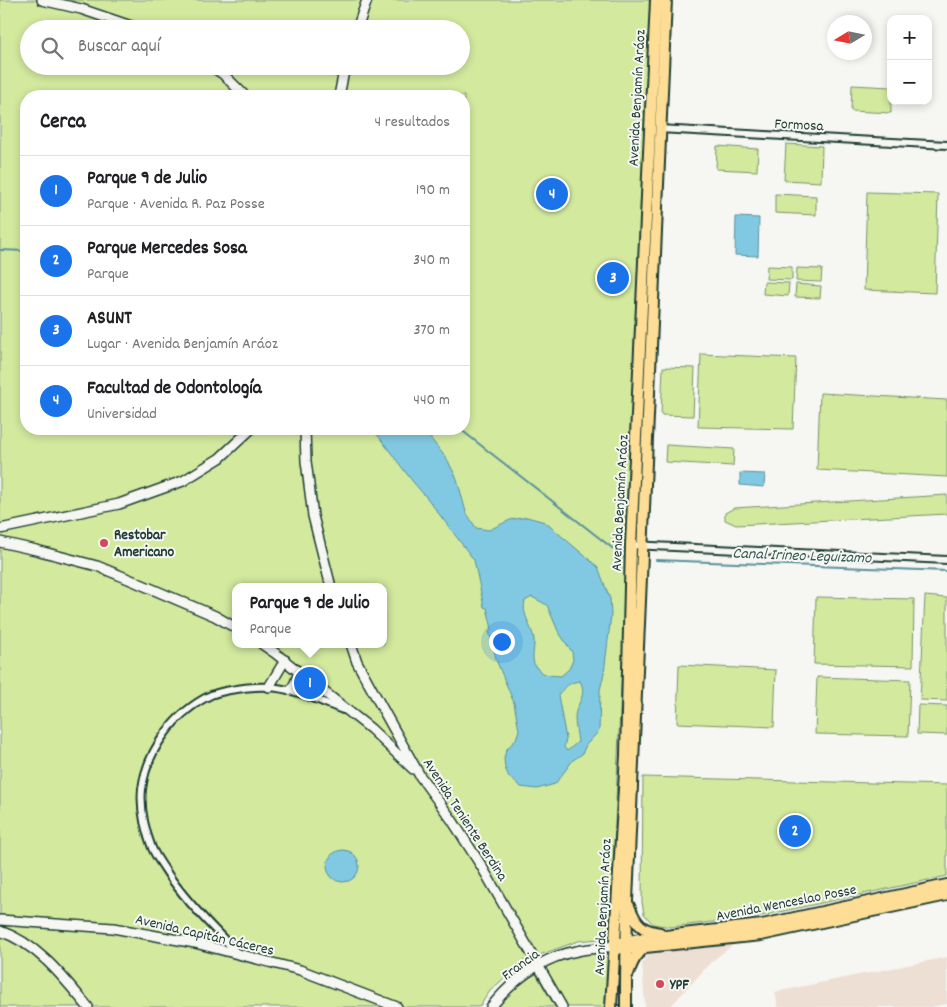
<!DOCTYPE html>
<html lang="es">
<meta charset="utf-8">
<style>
:root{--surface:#fff;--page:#f6f6f6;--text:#202124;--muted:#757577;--line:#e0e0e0;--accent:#1a73e8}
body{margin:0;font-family:Dekko,sans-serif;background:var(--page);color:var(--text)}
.controls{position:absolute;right:15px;top:15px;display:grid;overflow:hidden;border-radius:10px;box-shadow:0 2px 8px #0003}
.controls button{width:45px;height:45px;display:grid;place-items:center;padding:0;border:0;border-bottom:1px solid var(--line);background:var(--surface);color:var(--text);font:25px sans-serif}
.compass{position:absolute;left:827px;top:15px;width:45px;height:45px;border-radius:50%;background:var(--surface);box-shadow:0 2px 8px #0003;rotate:260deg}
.you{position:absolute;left:501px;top:641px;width:18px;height:18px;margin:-12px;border:4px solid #fff;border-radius:50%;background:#1a73e8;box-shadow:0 0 0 8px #1a73e833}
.badge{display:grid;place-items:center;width:32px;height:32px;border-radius:50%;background:var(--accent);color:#fff;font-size:16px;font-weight:700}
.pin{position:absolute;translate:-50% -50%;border:2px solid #fff;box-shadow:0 1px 5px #0006}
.popup{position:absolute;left:232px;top:583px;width:155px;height:65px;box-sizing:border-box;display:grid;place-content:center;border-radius:10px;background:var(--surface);filter:drop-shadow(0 1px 4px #0005);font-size:16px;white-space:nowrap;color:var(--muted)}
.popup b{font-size:19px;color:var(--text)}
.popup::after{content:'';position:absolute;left:50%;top:100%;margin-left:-10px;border:10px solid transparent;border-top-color:var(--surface)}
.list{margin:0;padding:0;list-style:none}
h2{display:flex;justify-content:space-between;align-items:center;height:65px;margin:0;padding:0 20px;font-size:21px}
h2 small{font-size:16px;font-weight:400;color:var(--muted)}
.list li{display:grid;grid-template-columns:32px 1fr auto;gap:15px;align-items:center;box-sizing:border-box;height:70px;padding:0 20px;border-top:1px solid var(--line)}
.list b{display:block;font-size:19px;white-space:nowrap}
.list p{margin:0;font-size:16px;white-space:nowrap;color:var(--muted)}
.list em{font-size:16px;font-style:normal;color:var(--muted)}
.icon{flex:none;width:28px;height:28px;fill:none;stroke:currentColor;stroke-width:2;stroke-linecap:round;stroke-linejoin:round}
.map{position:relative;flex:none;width:947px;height:1007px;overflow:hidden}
.search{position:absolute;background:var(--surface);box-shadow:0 2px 8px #0003;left:20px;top:20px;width:450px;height:55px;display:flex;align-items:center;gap:12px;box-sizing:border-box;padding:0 18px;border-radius:28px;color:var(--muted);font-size:19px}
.panel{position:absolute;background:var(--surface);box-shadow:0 2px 8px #0003;left:20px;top:90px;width:450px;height:345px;border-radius:20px}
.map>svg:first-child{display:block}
.built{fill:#eedfd4}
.green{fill:#d2e99e;stroke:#789369;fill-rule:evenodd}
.water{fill:#81c9e2;stroke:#5a919c;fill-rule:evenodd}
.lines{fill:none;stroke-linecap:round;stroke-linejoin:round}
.stream{stroke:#5a919c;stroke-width:2}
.street-casing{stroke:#1f3d34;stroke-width:10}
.secondary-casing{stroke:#1f3d34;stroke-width:12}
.primary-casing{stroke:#1f3d34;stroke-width:14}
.street{stroke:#f6f6f2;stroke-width:6}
.secondary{stroke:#f6f6f2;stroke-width:9}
.primary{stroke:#fede96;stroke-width:10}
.poi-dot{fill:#d1495b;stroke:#f6f6f2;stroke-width:2}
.labels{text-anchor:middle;stroke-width:4;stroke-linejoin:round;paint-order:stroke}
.street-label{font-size:15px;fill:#1f3d34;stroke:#f6f6f2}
.poi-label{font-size:15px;font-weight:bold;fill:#1f3d34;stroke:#f6f6f2;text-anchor:start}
.water-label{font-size:16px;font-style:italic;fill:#335957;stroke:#f6f6f2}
</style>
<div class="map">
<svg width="947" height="1007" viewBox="0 0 947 1007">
<rect width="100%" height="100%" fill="#f6f6f2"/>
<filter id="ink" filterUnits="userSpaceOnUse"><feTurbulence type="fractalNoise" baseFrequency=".02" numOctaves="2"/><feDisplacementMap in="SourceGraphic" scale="10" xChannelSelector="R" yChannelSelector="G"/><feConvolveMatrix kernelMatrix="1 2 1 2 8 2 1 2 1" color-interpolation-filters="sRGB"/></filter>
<g filter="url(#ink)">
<path class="built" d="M734 944 712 961 670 1007H645L642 963 649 954Z
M947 957V1004L931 1007H778L775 992Z"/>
<path class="green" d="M0 0H651L610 938 578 941 523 961 490 991 479 1007H0ZM29 29H461V66H29ZM26 96H464V429H26ZM236 587H384V644H236Z
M852 85 891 87V113L851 111Z
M786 144 822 146 821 182 784 180Z
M717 146 758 149 757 171 716 169Z
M867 192 938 194 935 293 864 290Z
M775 194 816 196V215L775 213Z
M767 266 792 267V280L766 279Z
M797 268 822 269 821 282 796 281Z
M764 282 789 283 788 296 763 294Z
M796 284 821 286 820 298 795 297Z
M701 354 796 358 793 429 698 427Z
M663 367 695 368 693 416 661 415Z
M820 393 947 400V477L817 470Z
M666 445 734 449 733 466 665 462Z
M947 495V514L736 525 725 520V513L734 508Z
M925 596 947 598V701L920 700Z
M816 597 914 599 913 666 814 664Z
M679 665 776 670 774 727 677 723Z
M817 677 910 680 908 736 815 734Z
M918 705 947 706V735L917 734Z
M643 777 947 785V876L761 916 671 927 653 924 644 914 642 902Z
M589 953H598L604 954 608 960 607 1007H568L546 969 547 965 564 959Z
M536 974 555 1007H496C508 992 520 983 536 974Z"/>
<path class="water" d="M736 217 759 218 758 256 735 255Z
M373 429H423L447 459 457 479 466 512 476 528 489 530 510 520 527 517 545 522 598 567 610 599 611 615 604 673 600 690 599 731 586 745 582 754 573 760 555 784 537 789 521 787 509 777 505 768 504 759 506 750 516 739 519 730 514 703 497 662 489 631 492 629 487 608 484 607 474 560 427 498 413 482ZM532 597 547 605 558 631 572 652 573 660 569 669 561 676C550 675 543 676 536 667 530 660 535 648 534 639 532 627 521 613 525 601ZM580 681C588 696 576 703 575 717 575 725 577 734 578 742L567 751 564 747 566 739 558 695C564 687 570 682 580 681Z
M740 473 765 474 764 487 740 485Z
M327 866a16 16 0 1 1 32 0a16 16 0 1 1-32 0Z"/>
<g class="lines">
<path class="stream" d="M0 250 26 251
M460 429 625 558
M656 560 947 571"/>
<defs>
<path id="street" d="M659 129 947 145
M631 545 947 560
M238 954C212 926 184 900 164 868 160 862 155 855 152 848 145 830 140 809 142 789 147 750 175 712 211 695 223 690 254 686 267 687 294 688 319 701 343 710"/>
<path id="secondary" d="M42 0 81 9 140 29
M357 29 367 0
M211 66 223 74 245 96
M339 96 345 66
M305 429 306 461 313 516 331 587
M0 529 119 504 183 481 220 458 251 429
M0 542 36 550 97 566 131 580 215 616 236 628
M262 644 275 653 371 729 413 769
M351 644 357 662 386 715 420 776 452 820 482 867 562 1007
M269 687 285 660
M291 690 295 683 299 672
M0 920 113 928 195 943 300 970 397 1007
M0 931C38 944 63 977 88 1007
M491 1007C513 980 542 957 577 951 590 948 603 949 615 945"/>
<path id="primary" d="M629 906C636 924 641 930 660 933
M621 943 639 939 762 925 947 885
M620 948 626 949 761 935 947 895
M628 974C632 962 636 954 646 946
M611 1007 626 755 631 545 656 0
M626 1007V982L627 901 666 0"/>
</defs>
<use href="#street" class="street-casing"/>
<use href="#secondary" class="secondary-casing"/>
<use href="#primary" class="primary-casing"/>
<use href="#street" class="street"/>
<use href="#secondary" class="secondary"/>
<use href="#primary" class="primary"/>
</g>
</g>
<g class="poi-dot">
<circle cx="104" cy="543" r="5"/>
<circle cx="660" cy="984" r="5"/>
</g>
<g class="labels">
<g class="street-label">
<text transform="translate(636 98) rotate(-87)" y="5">Avenida Benjamín Aráoz</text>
<text transform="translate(799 124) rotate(3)" y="5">Formosa</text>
<text transform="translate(619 503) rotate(-87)" y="5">Avenida Benjamín Aráoz</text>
<text transform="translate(466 819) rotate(57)" y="5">Avenida Teniente Berdina</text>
<text transform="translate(786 902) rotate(-11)" y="5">Avenida Wenceslao Posse</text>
<text transform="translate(602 907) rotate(-87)" y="5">Avenida Benjamín Aráoz</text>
<text transform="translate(205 934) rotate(13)" y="5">Avenida Capitán Cáceres</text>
<text transform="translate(520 964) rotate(-36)" y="5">Francia</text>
</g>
<g class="poi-label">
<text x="114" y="539">Restobar<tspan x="114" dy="17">Americano</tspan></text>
<text x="670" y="989">YPF</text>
</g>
<g class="water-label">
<text transform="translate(802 554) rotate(2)" y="6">Canal Irineo Leguizamo</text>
</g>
</g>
</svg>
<div class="controls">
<button>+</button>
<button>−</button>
</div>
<svg class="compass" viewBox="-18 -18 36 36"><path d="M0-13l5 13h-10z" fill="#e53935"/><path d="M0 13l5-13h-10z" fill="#757577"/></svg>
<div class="you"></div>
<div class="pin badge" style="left:310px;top:683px">1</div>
<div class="popup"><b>Parque 9 de Julio</b>Parque</div>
<div class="pin badge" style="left:795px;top:831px">2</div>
<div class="pin badge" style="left:613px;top:278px">3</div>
<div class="pin badge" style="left:552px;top:194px">4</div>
<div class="search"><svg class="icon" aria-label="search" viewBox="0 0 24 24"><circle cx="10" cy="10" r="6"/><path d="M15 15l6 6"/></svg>Buscar aquí</div>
<section class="panel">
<h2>Cerca<small>4 resultados</small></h2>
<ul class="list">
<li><span class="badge">1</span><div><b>Parque 9 de Julio</b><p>Parque · Avenida R. Paz Posse</p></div><em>190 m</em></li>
<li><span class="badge">2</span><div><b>Parque Mercedes Sosa</b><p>Parque</p></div><em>340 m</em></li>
<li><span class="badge">3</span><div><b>ASUNT</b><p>Lugar · Avenida Benjamín Aráoz</p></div><em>370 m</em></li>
<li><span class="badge">4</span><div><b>Facultad de Odontología</b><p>Universidad</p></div><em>440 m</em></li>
</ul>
</section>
</div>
